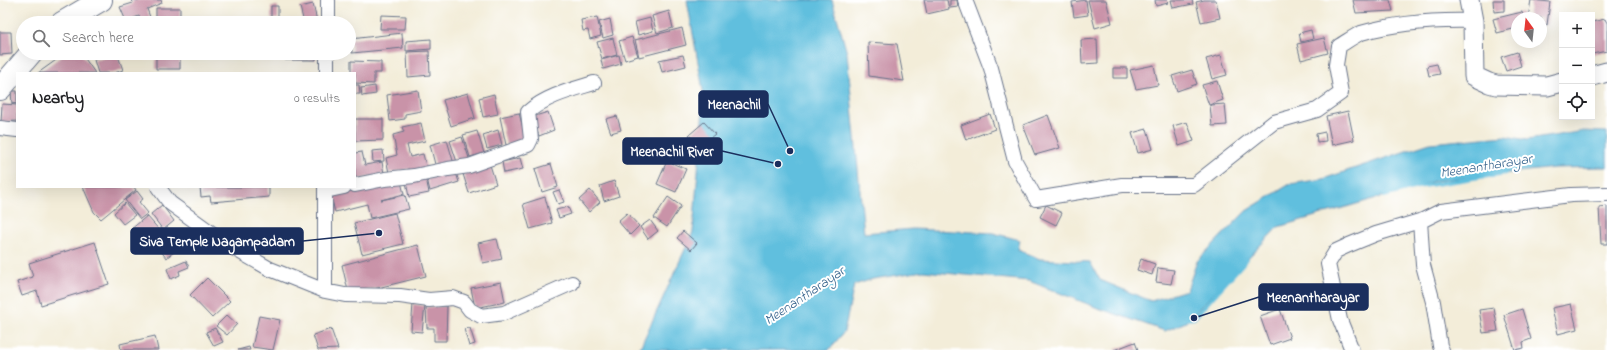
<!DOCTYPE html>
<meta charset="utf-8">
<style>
:root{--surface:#fff;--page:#f6f6f6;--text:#202124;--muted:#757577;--line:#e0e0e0}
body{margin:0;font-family:"Indie Flower",sans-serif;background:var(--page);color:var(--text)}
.controls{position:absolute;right:12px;top:12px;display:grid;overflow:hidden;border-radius:0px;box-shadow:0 4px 16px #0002}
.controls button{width:36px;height:36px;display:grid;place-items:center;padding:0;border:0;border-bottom:1px solid var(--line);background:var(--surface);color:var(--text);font:20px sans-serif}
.compass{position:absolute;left:1511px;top:12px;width:36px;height:36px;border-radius:50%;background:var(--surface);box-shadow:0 4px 16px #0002;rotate:345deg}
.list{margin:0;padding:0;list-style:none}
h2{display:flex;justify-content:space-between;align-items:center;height:52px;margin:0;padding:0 16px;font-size:17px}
h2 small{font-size:13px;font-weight:400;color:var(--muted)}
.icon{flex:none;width:22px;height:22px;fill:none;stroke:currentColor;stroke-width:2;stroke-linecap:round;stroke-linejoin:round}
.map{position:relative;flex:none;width:1607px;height:350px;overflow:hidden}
.search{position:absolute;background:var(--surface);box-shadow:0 4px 16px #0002;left:16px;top:16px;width:340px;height:44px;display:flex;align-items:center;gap:10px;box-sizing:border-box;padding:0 14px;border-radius:22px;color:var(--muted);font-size:15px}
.panel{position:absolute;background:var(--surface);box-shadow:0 4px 16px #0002;left:16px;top:72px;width:340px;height:116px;border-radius:0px}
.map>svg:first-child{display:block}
.water{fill:#60bfde;stroke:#3e779e}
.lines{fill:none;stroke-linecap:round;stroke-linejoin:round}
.stream{stroke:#60bfde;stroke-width:4}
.building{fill:#c993a8}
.street-casing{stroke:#677289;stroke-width:16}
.secondary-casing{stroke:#677289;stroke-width:21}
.primary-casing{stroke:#677289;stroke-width:24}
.street{stroke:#fff;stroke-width:14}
.secondary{stroke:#fff;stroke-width:19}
.primary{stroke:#fff;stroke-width:22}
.labels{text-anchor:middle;stroke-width:4;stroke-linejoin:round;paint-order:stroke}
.water-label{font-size:14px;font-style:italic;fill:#33618b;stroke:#fff}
.leader{fill:none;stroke:#1b2f5e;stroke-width:1.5}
.callout-dot{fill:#1b2f5e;stroke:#fff;stroke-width:1.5}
.callout{fill:#1b2f5e;stroke:#1b2f5e;stroke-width:1.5}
.callout-label{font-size:14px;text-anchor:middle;font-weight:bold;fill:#fff}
</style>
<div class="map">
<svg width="1607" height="350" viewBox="0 0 1607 350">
<rect width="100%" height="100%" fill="#fff"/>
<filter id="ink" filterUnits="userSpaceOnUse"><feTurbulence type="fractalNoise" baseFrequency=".025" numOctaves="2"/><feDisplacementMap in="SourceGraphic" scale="8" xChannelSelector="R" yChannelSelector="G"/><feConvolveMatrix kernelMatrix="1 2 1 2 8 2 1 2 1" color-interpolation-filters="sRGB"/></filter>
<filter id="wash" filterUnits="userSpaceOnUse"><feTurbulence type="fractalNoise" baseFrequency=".012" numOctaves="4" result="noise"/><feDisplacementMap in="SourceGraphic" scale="16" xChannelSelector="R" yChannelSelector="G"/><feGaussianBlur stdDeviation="0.9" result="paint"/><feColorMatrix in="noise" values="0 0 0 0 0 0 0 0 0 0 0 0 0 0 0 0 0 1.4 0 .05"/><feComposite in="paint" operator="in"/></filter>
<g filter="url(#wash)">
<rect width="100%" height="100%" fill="#f3edd9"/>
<path class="water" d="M687 0H832L847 53 864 233 913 229 993 233 1020 240 1018 250 1040 259 1090 262 1100 280 1151 301 1187 290 1197 261 1246 211 1290 184 1323 179 1430 143 1505 136 1527 140 1584 131 1607 132V167L1555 168 1435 181 1278 227 1186 322 1165 331 1098 308 1029 281 923 271 873 279 854 285 844 332 829 350H639L693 232 704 96Z"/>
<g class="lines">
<path class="stream" d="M1384 196 1417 187 1505 173
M1184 319 1194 318 1247 259"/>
</g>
<g id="blocks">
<path class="building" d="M132 0H161L162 3 147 9 150 17 141 20 139 16 126 21 120 7 133 3Z
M924 0H947L949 9 927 14Z
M950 0H957L958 7 950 8Z
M1086 0 1088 15 1074 17 1072 2Z
M1088 0H1106L1112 23 1095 28Z
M1155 0H1167L1168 3 1156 6Z
M1171 0H1192L1193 4 1173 8Z
M1204 0H1216L1220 18 1201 22 1196 2Z
M1353 0H1390L1393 11 1356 13Z
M1493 0H1504V11L1494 12Z
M1531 0 1550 2 1547 25 1541 24V18H1528Z
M313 4 317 21 304 23 300 7Z
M271 6H278V19H271Z
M156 8H180V23H156Z
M669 11 673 28 657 33 652 16Z
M1522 12 1523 18H1517V28L1497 33 1493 19Z
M381 15 406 16 405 29H380Z
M597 17 601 36 590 39 588 30 583 31 581 20Z
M650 18 653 31 638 35 635 22Z
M610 19 613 35 603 38 599 22Z
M1605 19 1607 23V51L1592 54V22Z
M682 28 686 45 639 57 635 40Z
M1311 30 1313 39 1301 42 1299 33Z
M0 32H11L12 54 0 55Z
M402 33 403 48 352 53 351 39Z
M632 37 638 56 625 60 619 41Z
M613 38 617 55 602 59 597 42Z
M1324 38 1328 53 1301 60 1297 44Z
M431 39V49L406 51V41Z
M1097 39 1098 63 1082 64 1081 40Z
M868 42 897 44 904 81 869 76Z
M429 51 430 75 408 77 407 52Z
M1517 52 1521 66 1506 71 1501 57Z
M66 53H81L95 73H38Z
M117 53 123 70 114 73H98L94 60Z
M156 53H180V69H156Z
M285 53H316V60H285Z
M619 55 621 64 603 69 601 60Z
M683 55 686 66 662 72 659 60Z
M1221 55 1227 75 1212 79 1206 59Z
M351 61 381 62V73H374V84L355 83V73H351Z
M1437 64 1440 74 1429 76 1427 66Z
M1154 65 1158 85 1136 89 1130 70Z
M1113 68H1127V78H1113Z
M1192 70 1197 84 1177 91 1172 76Z
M1217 81 1223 100 1209 105 1202 85Z
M355 85H359L360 94H355Z
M375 86 376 94 362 96 361 88Z
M418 90 421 111 405 114V119L390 121 387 95Z
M11 91H17V103L12 104Z
M468 93 475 118 451 126 443 100Z
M494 94 498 114 483 117 479 98Z
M2 104 17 105V121L1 122Z
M1225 104 1227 125 1212 126 1210 105Z
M1348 111 1354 140 1332 145 1326 116Z
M548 112 554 130 539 136 532 117Z
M519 113 526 140 506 145 500 117Z
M990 114 995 129 966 140 961 125Z
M1048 115 1060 148 1035 155 1023 125Z
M617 116 621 130 611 133 606 119Z
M355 119H383V140L355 141Z
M704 122 715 134 699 147 689 135Z
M1187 122 1194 141 1179 146 1173 126Z
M421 123 425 141 407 145 410 157 423 154 427 170 410 174 409 169 389 173 386 158 397 155 393 135 404 132 402 127Z
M1147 129 1153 149 1138 153 1132 133Z
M498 130 502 145 487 149 483 135Z
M477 131 484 153 470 157 463 135Z
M1325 132 1326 141 1317 142 1316 134Z
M462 137 470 161 458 165 450 141Z
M447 140 454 164 436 168 430 145Z
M383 150 384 161 373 162 372 151Z
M362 152 365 165 382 162 384 174 355 180V153Z
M520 158 523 169 504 173 502 162Z
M667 161 686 169 676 192 657 184Z
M551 164 558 187 542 192 535 169Z
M490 165 496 184 469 193 463 174Z
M455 170 459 182 430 191 427 179Z
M400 178 404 194 381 200 405 195 409 209 370 218 367 204 335 212 331 196Z
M426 178 429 193 409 197 406 182Z
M614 181 619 196 604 201 600 186Z
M83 187H134L136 190 101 219 94 212Z
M200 187H269V197L211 202 210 196 201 197Z
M559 190 564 202 558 204 553 192Z
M590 190 600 202 589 212 579 200Z
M137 191 143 199 139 202 148 213 140 219 125 200Z
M545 197 552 223 530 229 523 204Z
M668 197 681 206 667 227 654 218Z
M125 203 135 215 123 224 114 213Z
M162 205 174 221 163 230 151 214Z
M1046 205 1062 213 1056 225 1040 217Z
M1607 206V244H1601L1599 207Z
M568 207 571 214 559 218 556 210Z
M395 213 403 244 362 254 354 223Z
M627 213 639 226 630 235 618 221Z
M147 216 161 232 144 246 130 230Z
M650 220 658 231 648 239 640 227Z
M683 231 697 243 691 250 677 238Z
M178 234 183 241 172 249 174 252 166 258 159 248Z
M497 239 502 259 483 263 478 243Z
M95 242 109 284 41 305 37 291 22 296 17 282 33 277 29 263Z
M418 245 426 276 349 295 342 265Z
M1141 259 1155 264 1152 275 1137 270Z
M186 261 189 267 179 271 180 275 171 279 167 269Z
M1158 268 1174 270 1171 284 1156 282Z
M207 278 230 301 212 318 190 295Z
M501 282 505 302 475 308 471 288Z
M413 304 425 306 422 332 411 331Z
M1571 304 1577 329 1558 334 1552 308Z
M447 306 446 341H434V328H427L426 307Z
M1494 308 1498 331 1483 333 1479 310Z
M1280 309 1290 338 1270 345 1260 316Z
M1522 309 1531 339 1523 342 1524 348 1515 350 1504 315Z
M227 315 237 324 227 335 216 326Z
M259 316 280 320 273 350 252 347Z
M215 328 223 342 214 346 206 332Z
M470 328 475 344 469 346 464 329Z
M331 329 338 349 318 350 313 335Z
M155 336 158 350H121L120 344Z
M1135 342 1138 350H1114Z
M249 347 250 350H238Z"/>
</g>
</g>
<g filter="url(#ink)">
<use href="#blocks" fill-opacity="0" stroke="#677289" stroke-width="1"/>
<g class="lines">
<defs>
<path id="street" d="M965 0 991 68 1015 161 1036 199 1122 185H1194L1274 122 1317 110 1341 93 1336 65 1339 46C1346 42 1354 36 1361 33 1396 23 1436 20 1473 21
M328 23V0
M327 73V53
M0 128 17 130
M355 185 385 179 414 176 448 169 469 166 528 145 531 139 528 112C546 96 571 90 594 83
M158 187 170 203 228 245 270 269 325 291 345 295 400 296 429 300 453 298 464 302 470 310 481 316 504 313 572 283
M325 187V291
M325 191 344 187
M1420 221 1423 265 1433 302 1440 346 1442 350
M1352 350 1340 320 1328 264 1336 251 1349 245 1376 234 1423 220 1441 211 1571 195 1607 194"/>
<path id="secondary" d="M1469 0 1473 21 1474 76 1489 83 1496 85 1547 86 1562 82
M1592 76 1607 72"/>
<path id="primary" d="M62 23 101 0
M0 89 31 53"/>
</defs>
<use href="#street" class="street-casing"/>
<use href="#secondary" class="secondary-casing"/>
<use href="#primary" class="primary-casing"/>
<use href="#street" class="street"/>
<use href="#secondary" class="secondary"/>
<use href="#primary" class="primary"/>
</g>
</g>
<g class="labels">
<g class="water-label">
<text transform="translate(1486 165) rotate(-9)" y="5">Meenantharayar</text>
<text transform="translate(804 295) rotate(-34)" y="5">Meenantharayar</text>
</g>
</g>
<path class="leader" d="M790 151L768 104M778 164L722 151M379 233L303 241M1194 318L1259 297"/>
<g class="callout-dot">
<circle cx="790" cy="151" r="4"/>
<circle cx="778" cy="164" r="4"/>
<circle cx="379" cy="233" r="4"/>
<circle cx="1194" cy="318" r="4"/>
</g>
<g class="callout">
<rect x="699" y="91" width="69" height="26" rx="4"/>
<rect x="623" y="138" width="99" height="26" rx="4"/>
<rect x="131" y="228" width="172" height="26" rx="4"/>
<rect x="1259" y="284" width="109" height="26" rx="4"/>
</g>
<g class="callout-label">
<text x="734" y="109">Meenachil</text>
<text x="672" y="156">Meenachil River</text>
<text x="217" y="246">Siva Temple Nagampadam</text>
<text x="1313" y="302">Meenantharayar</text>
</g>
</svg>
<div class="controls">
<button>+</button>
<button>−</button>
<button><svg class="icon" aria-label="locate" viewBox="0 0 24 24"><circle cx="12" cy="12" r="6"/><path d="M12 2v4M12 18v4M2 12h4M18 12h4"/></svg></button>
</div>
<svg class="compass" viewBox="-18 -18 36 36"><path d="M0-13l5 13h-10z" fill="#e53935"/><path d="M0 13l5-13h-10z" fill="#757577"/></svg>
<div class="search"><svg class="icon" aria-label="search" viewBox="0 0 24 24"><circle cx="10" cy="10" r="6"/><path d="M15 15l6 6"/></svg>Search here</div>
<section class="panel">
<h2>Nearby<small>0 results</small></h2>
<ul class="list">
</ul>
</section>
</div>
